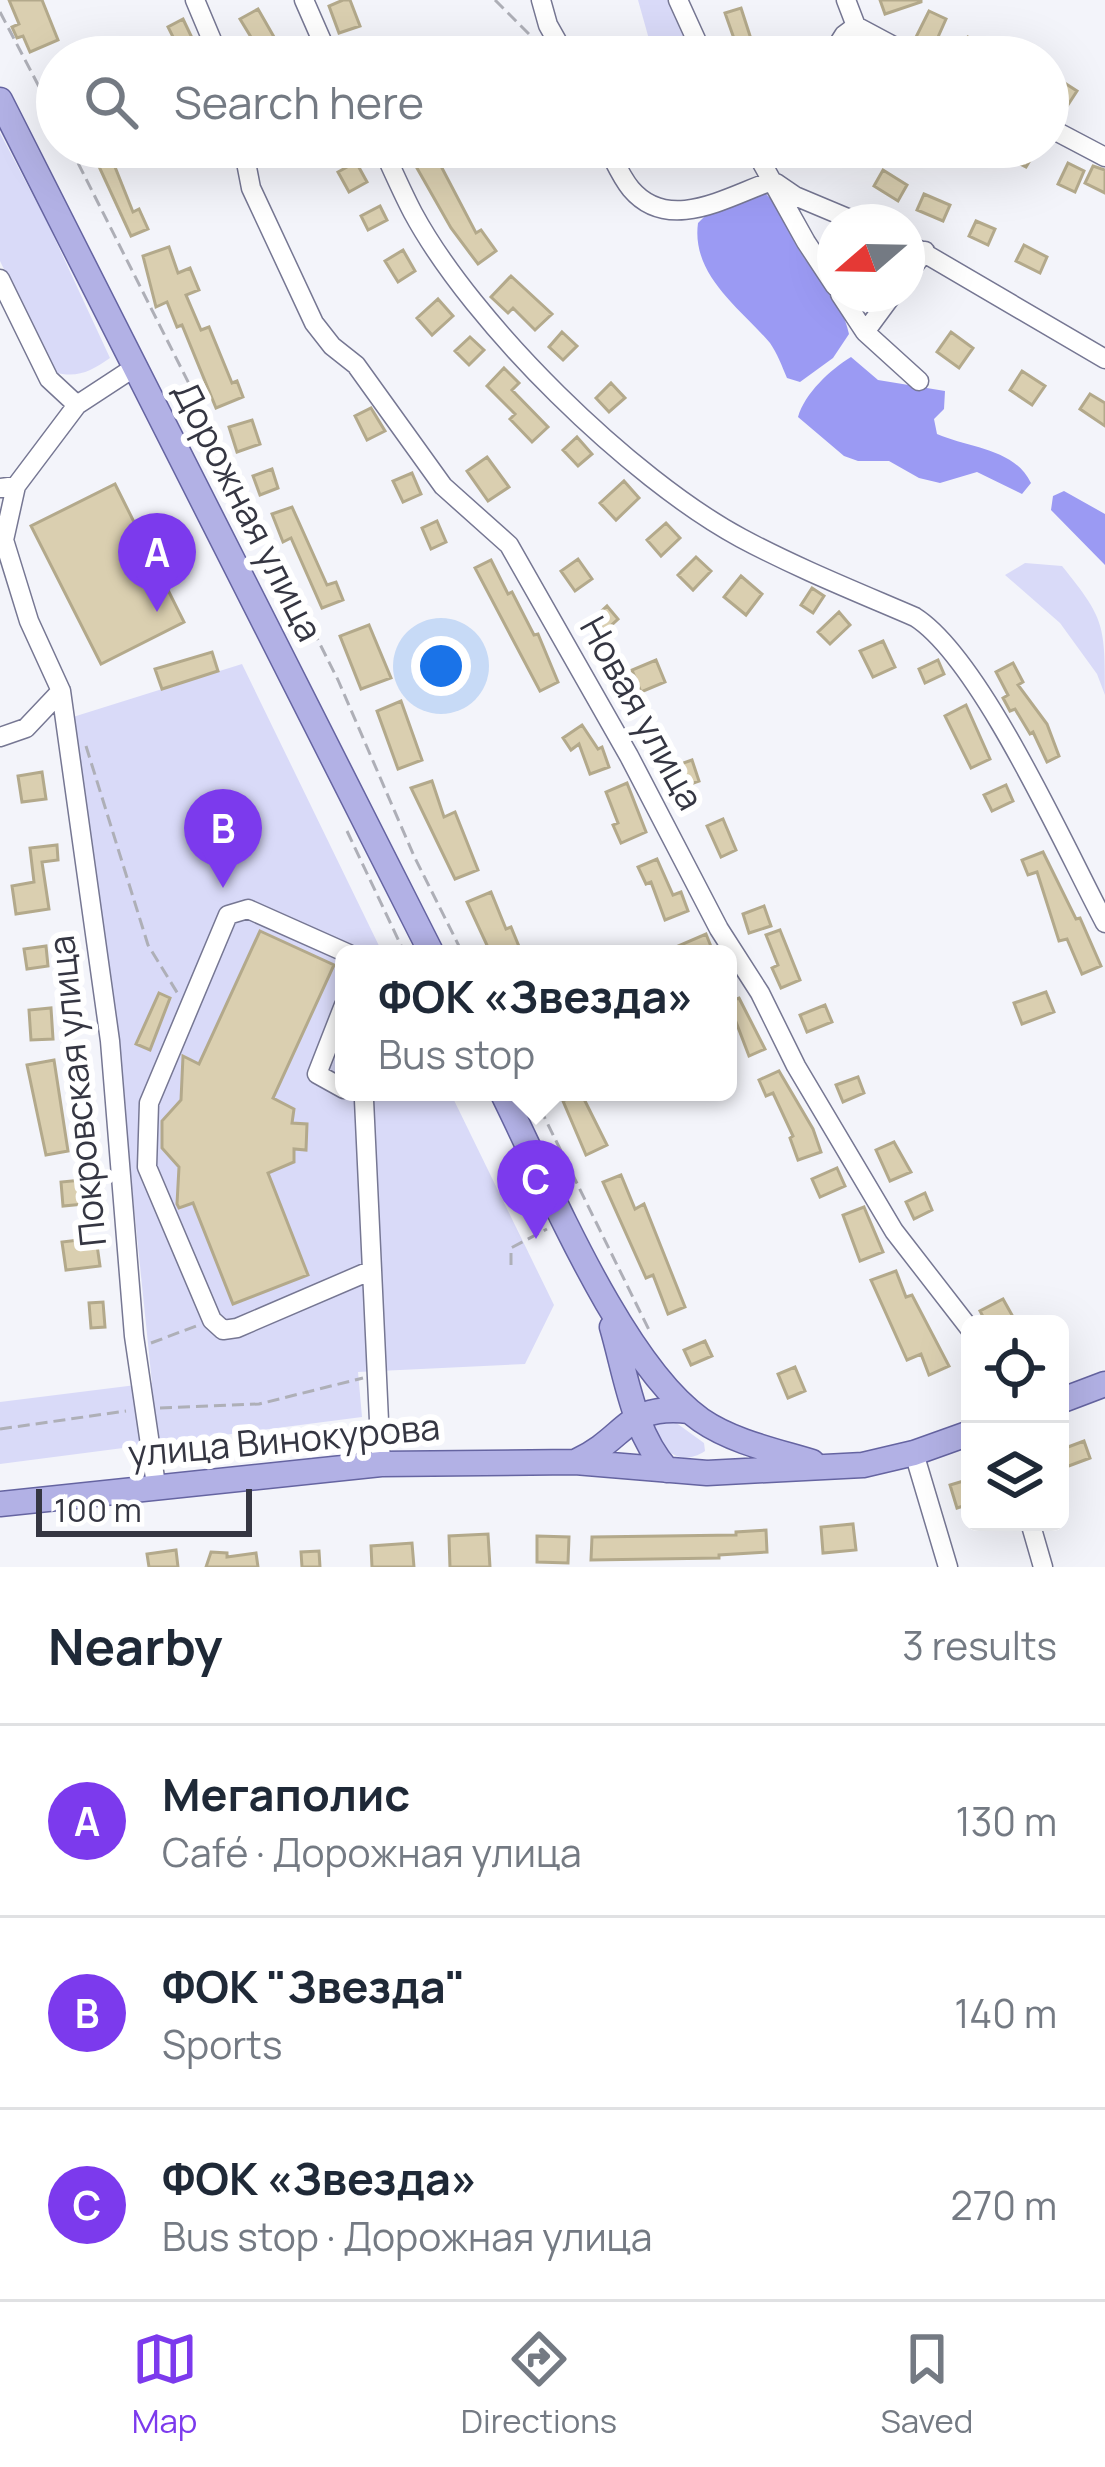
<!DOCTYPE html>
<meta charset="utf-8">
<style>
:root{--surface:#fff;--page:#f6f6f7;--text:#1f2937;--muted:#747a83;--line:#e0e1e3;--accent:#7c3aed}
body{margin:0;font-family:Manrope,sans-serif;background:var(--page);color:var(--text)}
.controls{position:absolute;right:36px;bottom:36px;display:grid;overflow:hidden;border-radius:18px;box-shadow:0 12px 48px #0002}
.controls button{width:108px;height:108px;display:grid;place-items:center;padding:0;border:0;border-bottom:3px solid var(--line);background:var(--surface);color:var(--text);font:60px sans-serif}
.compass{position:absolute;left:817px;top:204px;width:108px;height:108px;border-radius:50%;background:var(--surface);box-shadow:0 12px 48px #0002;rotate:250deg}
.scale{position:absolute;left:36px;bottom:30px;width:216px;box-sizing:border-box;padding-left:12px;border:6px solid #353642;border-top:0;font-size:33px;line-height:42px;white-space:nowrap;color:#353642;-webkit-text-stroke:9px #fff;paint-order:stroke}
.you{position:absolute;left:441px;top:666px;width:42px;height:42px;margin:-30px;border:9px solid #fff;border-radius:50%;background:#1a73e8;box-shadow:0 0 0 18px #1a73e833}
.badge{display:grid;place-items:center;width:78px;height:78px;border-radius:50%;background:var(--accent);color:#fff;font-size:39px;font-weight:700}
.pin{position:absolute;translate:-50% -99px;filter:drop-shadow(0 3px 6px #0008)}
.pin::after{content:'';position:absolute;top:63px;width:42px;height:36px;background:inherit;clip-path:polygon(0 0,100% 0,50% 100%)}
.popup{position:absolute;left:335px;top:945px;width:402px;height:156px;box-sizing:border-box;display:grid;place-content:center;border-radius:18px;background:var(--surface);filter:drop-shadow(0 3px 9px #0005);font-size:39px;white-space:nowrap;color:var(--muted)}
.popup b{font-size:45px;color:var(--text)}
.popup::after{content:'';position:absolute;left:50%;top:100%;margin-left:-24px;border:24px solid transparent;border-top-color:var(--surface)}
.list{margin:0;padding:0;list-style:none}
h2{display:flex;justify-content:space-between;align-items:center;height:156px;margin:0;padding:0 48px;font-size:51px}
h2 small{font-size:39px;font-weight:400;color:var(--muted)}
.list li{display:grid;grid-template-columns:78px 1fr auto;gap:36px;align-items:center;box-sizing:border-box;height:192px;padding:0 48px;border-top:3px solid var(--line)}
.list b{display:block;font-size:45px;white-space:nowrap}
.list p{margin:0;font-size:39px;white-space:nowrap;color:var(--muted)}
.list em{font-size:39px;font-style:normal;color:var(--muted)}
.icon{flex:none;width:66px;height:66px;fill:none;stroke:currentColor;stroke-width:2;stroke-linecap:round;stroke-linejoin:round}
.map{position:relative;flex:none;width:1105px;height:1567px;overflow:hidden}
.search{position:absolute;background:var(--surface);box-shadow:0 12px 48px #0002;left:36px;right:36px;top:36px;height:132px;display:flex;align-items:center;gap:30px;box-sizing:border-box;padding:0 42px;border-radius:66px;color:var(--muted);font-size:45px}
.sheet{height:732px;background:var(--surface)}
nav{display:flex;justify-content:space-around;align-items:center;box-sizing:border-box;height:168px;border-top:3px solid var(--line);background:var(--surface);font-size:33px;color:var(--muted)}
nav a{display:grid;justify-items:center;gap:6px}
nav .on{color:var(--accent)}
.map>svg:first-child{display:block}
.green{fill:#d9daf8}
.water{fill:#9b9af3}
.building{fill:#dacfb0;stroke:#b3a98b;stroke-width:3}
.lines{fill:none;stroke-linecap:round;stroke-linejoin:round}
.minor-casing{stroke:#767793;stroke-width:21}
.major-casing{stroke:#6564a1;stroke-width:27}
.path{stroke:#aeafb7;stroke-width:3;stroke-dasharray:12 6;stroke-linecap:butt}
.minor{stroke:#fff;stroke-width:18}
.major{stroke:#b2b1e5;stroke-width:24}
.labels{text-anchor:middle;stroke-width:12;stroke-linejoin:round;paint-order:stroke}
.street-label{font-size:36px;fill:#353642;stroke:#fff}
</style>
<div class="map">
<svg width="1105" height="1567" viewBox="0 0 1105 1567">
<rect width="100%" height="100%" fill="#f3f4fa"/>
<path class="green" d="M638 0H668L695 57H654Z
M0 133 48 224 110 358C91 371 77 379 54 372L0 261Z
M1025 563 1062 566C1105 619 1105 625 1105 695L1097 674 1060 623 1005 575Z
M242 664 383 954H344V1092H450L554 1305 525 1364 358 1372 362 1417 0 1464V1402L152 1383 117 1041 73 717Z
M658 1417 675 1422 704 1443 705 1451C679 1468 663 1450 650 1427Z"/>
<path class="water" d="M765 193C781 207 785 225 795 243 813 276 841 296 849 334L833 358 800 382 787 378C782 366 777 353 770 343 740 308 691 275 698 223L709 212Z
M851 357 878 380 945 391 944 409 934 419 937 434C969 448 1014 448 1031 483L1022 494 977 472 940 483 919 478 889 461H858L844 456 798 417C805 393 830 370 851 357Z
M1064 491 1105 514V565L1051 510 1053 496Z"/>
<path class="building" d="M9 0H42L58 40 30 52 23 36 17 38 12 27 19 24Z
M343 0H350L360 26 339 33 329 6Z
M880 0H921V2L885 14Z
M741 8 752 42 737 47 725 13Z
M258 9 274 37 257 47 240 19Z
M929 11 946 19 934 46 916 37Z
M183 19 194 42 179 49 168 27Z
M968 37 988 46 983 57 960 54Z
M1060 80 1077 91 1064 111 1048 101Z
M90 147H107L133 212 139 209 148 229 131 236Z
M405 147H431L476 233 481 230 496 251 478 264 451 228Z
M1015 147H1038L1026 167 1009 158Z
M356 162 367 182 349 192 338 172Z
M1068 163 1084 171 1075 192 1058 184Z
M1093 166 1105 170V193L1085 183Z
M883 170 907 185 898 201 874 186Z
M924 194 950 205 943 221 917 210Z
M380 206 387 220 368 230 361 216Z
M976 221 995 229 988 245 969 236Z
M1024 245 1047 257 1040 273 1016 261Z
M169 247 178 273 190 268 199 290 186 295 201 330 209 327 232 383 237 381 243 397 216 408 182 325 177 327 167 302 156 307 143 256Z
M403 250 415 271 398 282 385 261Z
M511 276 552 314 535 330 513 308 508 313 491 297Z
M438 299 453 316 432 335 417 318Z
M562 332 577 346 563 360 549 347Z
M951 332 973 348 959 368 937 352Z
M470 337 484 350 469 365 455 351Z
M504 368 519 383 512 390 548 427 532 442 510 419 515 414 487 386Z
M1022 371 1045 386 1032 405 1010 390Z
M611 383 625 398 609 412 596 398Z
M1090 394 1105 403V426L1080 409Z
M371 408 385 431 367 440 355 416Z
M252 420 260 444 237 452 229 427Z
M577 437 592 454 578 466 563 450Z
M487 457 509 487 488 501 467 471Z
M272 469 278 488 260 495 253 476Z
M412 473 421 494 403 502 393 481Z
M624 481 639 498 616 520 600 503Z
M115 484 184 622 101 664 31 526Z
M292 507 327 585 336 582 343 600 322 608 291 538 283 542 272 514Z
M437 521 446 542 431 549 422 528Z
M666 523 680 538 661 556 647 540Z
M696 557 711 571 693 590 678 575Z
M578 559 592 579 575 591 561 571Z
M491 560 508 594 512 592 534 635 538 634 558 682 540 691 475 568Z
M741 576 762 594 746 615 724 597Z
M812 588 824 596 813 613 801 605Z
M607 606 618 619 605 631 593 619Z
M839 612 850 625 830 644 818 632Z
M369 625 391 678 361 689 340 636Z
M883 641 895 667 873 677 860 651Z
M212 652 218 671 162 689 155 669Z
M656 660 665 682 641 692 632 670Z
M938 660 944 674 925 683 919 669Z
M1013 663 1023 682 1018 685 1047 724 1059 756 1047 762 1033 732 1030 734 1015 709 1010 711 1003 698 1008 695 996 672Z
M401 701 422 760 398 769 377 711Z
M966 705 990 759 971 768 945 716Z
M582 725 598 749 602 747 609 767 590 774 579 744 571 750 563 738Z
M692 760 699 781 682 787 675 766Z
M42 772 46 799 22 802 18 776Z
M432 781 444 817 455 812 478 870 455 879 411 788Z
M627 783 646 832 621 843 613 825 618 823 606 792Z
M1006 785 1013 801 992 811 984 795Z
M723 819 736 850 721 857 707 826Z
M57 845 58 860 42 862 49 909 16 914 12 886 34 882 30 848Z
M1043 852 1076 919 1080 918 1101 966 1082 974 1067 939 1059 941 1037 872 1028 875 1022 860Z
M657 859 673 895 681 892 688 911 665 920 651 882 646 884 638 867Z
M491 892 506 929 511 927 520 949 508 954H491L467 902Z
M764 906 771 926 749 933 743 914Z
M780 930 800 980 781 988 772 968 778 965 766 935Z
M260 931 334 965 273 1098 294 1109 292 1123 307 1124 306 1150 294 1149V1162L268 1173 308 1275 233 1304 193 1203 179 1208 177 1204 179 1167 162 1148V1121L181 1100 183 1056 199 1064Z
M706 934 712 949 681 954 678 946Z
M46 946 48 966 27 969 24 949Z
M1046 992 1054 1012 1022 1024 1014 1003Z
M159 993 170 998 150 1050 136 1044Z
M739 998 765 1049 749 1056 736 1022 728 1025V1002Z
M825 1005 832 1022 807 1032 800 1015Z
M51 1008 53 1039 31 1040 29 1010Z
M54 1060 68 1151 46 1155 27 1065Z
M779 1071 813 1129 821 1152 798 1160 790 1138 793 1136 773 1093 766 1096 759 1080Z
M858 1077 864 1093 843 1102 836 1085Z
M581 1093 607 1145 586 1155 563 1101Z
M894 1142 911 1172 890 1181 876 1150Z
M837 1168 845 1186 820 1197 812 1179Z
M621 1175 635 1209 644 1204 685 1307 668 1314 653 1275 646 1278 603 1182Z
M93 1179 95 1203 63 1206 61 1182Z
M925 1193 932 1210 914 1219 906 1202Z
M864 1207 883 1252 860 1261 843 1215Z
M96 1238 100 1266 66 1270 62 1242Z
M896 1271 906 1297 912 1295 949 1366 929 1375 921 1354 907 1360 871 1280Z
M1003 1299 1017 1324H987L980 1311Z
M103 1302 105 1327 91 1328 89 1303Z
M705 1341 712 1356 691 1365 684 1350Z
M795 1367 805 1391 788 1398 778 1374Z
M1084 1441 1090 1458 1066 1467 1060 1450Z
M970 1479V1504L957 1508 950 1485Z
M853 1524 856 1550 823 1553 821 1527Z
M766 1530 767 1552 719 1555V1558L591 1560 592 1537 736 1535V1532Z
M488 1534 490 1567H450L449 1536Z
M537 1536 569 1537 568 1563 537 1562Z
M412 1543 414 1567H372L371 1546Z
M176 1550 178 1567H149L147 1554Z
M319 1551 320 1567H302L301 1552Z
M211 1552 227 1553V1557L256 1553 258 1567H206Z"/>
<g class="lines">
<defs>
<path id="minor" d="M195 0 219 57
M304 0 329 57
M541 0 548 25 566 57
M678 0 704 57
M846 0 856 26 914 57
M830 57 844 35 856 26
M1048 127 1105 157
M243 147 251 188 314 323 332 346 356 365 443 486 509 545 629 756 719 929 760 993 796 1066 894 1231 970 1329
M382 147C392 169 402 192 413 213 473 324 630 478 741 538 797 568 857 592 915 617 981 659 1065 848 1105 923
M607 147C614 160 621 177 631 189 669 234 728 196 772 181
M753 147 806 242 835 286
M776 183 795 196 857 222
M907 243 1105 359
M907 275 925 251
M0 279 49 379 77 405
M840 294 865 332
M893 294 865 332 919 381
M0 488 16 486 77 405 135 367
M61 691 110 1041 134 1336 156 1485
M0 737 26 728 61 691 29 621 4 540 16 486
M349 954 248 909 228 915 149 1103 147 1167 212 1320 223 1330 237 1328 372 1270 364 1100
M344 1005 317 1074 344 1089
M372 1270 381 1464
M914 1453 948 1567
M1030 1522 1043 1567"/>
<path id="major" d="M0 100 432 954
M502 1092C547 1182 621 1364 701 1420 733 1442 776 1451 812 1462
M612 1327C626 1375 633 1432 667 1470
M1060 1401 1105 1384
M577 1461C628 1437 625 1404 689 1411
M0 1504 381 1464 575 1462 707 1473 863 1465 914 1453 970 1433"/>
</defs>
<use href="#minor" class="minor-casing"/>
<use href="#major" class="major-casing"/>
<path class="path" d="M495 0 540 45
M0 12 57 121
M70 147 338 680 414 856 463 954
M86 746 148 945 178 994
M347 831 405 954
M532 1092 651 1334
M511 1265V1248L547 1229
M151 1343 199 1325
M160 1408 259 1404 363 1378
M0 1429 126 1411"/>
<use href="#minor" class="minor"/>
<use href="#major" class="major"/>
</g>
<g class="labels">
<g class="street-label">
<text transform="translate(248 511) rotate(63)" y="13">Дорожная улица</text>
<text transform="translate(642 713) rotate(61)" y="13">Новая улица</text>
<text transform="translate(77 1091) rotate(-96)" y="13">Покровская улица</text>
<text transform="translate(284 1440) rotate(-5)" y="13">улица Винокурова</text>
</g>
</g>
</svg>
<div class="controls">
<button><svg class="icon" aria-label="locate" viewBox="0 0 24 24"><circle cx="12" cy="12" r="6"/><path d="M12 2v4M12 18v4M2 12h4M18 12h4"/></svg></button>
<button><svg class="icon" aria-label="layers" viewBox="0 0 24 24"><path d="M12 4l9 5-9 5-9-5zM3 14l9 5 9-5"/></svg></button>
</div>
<svg class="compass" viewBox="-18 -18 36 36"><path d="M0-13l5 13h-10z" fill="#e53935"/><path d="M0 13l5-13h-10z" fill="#747a83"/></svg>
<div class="scale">100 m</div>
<div class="you"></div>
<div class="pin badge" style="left:157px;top:612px">A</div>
<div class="pin badge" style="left:223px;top:888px">B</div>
<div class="pin badge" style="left:536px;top:1239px">C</div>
<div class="popup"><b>ФОК «Звезда»</b>Bus stop</div>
<div class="search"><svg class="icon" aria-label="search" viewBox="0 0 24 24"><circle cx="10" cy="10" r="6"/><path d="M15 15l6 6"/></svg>Search here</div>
</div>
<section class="sheet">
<h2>Nearby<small>3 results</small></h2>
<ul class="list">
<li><span class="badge">A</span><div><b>Мегаполис</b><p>Café · Дорожная улица</p></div><em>130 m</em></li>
<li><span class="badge">B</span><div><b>ФОК &quot;Звезда&quot;</b><p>Sports</p></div><em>140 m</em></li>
<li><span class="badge">C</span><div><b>ФОК «Звезда»</b><p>Bus stop · Дорожная улица</p></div><em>270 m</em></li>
</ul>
</section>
<nav>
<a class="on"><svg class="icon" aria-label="map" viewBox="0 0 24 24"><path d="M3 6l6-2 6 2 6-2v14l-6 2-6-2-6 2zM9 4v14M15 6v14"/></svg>Map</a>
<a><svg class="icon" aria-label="directions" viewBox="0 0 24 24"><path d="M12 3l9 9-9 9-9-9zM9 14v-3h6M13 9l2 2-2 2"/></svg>Directions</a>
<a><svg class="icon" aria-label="saved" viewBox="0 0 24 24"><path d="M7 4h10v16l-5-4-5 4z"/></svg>Saved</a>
</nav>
